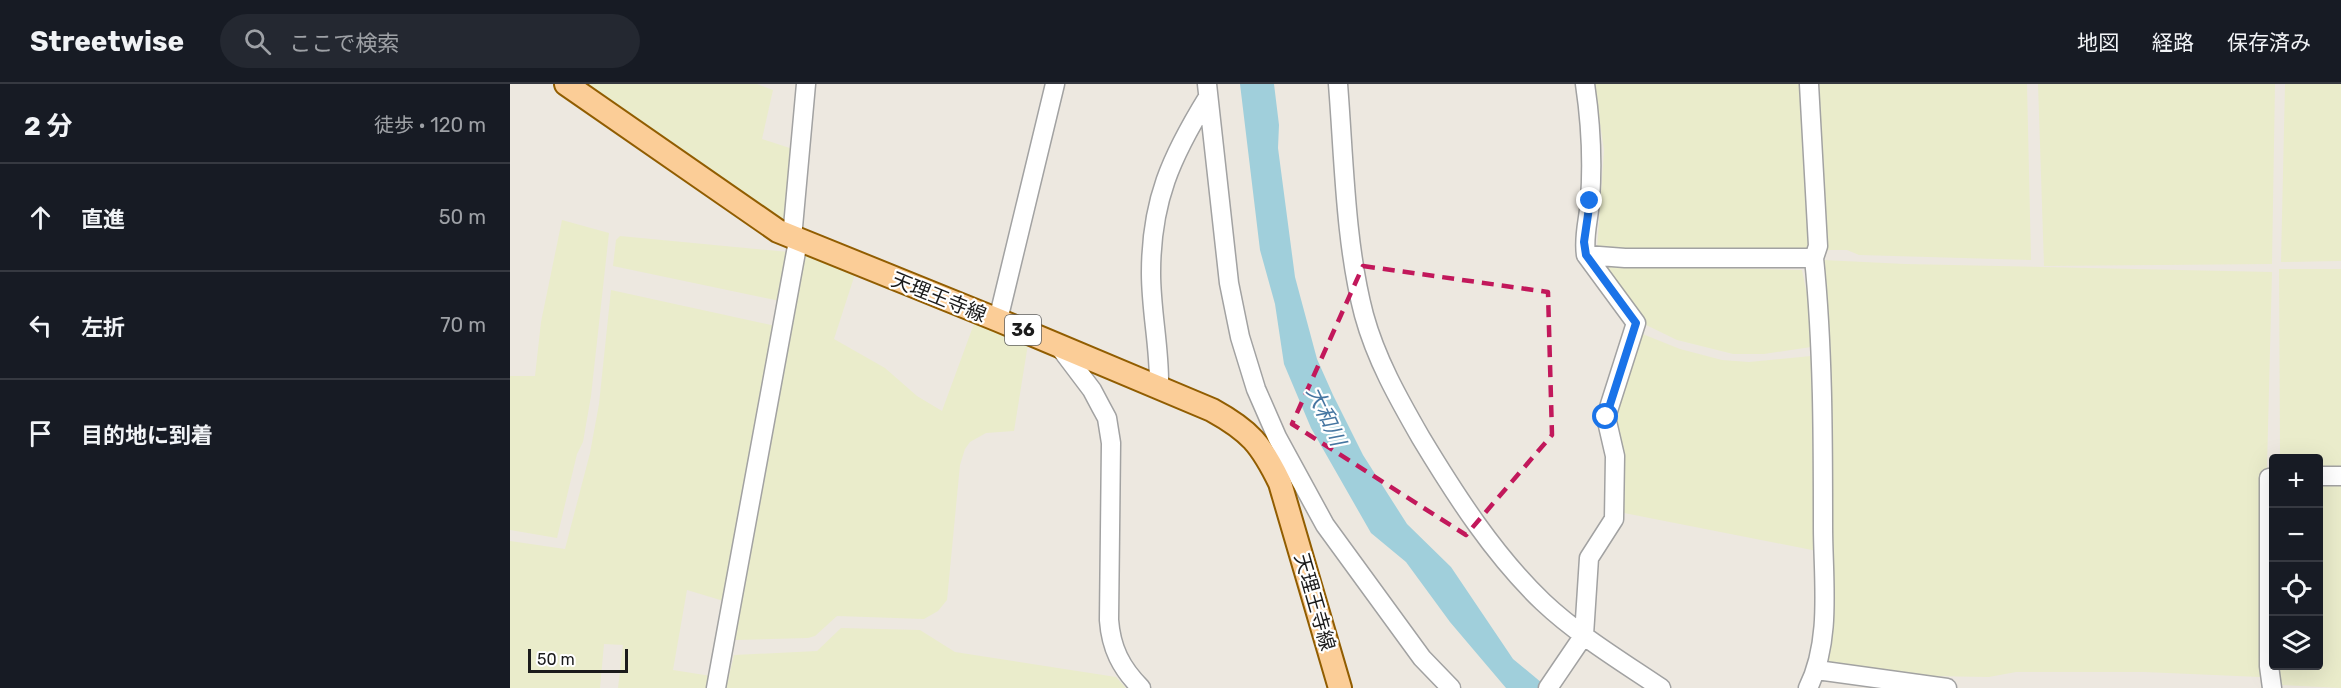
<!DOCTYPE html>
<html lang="ja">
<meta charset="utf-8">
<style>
:root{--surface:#171b24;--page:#242831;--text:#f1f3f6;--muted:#9ea1a6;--line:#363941}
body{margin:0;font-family:Rubik,"Noto Sans JP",sans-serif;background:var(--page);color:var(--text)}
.controls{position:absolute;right:18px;bottom:18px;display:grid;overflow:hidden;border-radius:6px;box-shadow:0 6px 24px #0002}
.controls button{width:54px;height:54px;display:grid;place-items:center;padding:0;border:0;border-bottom:2px solid var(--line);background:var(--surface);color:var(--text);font:30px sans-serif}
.scale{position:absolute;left:18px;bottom:15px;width:100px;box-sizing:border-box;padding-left:6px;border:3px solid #1b1b1b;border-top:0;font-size:16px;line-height:21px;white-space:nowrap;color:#1b1b1b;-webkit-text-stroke:4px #fff;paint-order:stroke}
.stop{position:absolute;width:18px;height:18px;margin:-14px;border:4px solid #1a73e8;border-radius:50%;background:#fff}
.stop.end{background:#1a73e8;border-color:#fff;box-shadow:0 2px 6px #0008}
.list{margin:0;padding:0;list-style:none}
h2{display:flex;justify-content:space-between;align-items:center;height:78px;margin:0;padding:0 24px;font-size:26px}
h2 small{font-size:20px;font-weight:400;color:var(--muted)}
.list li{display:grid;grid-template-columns:39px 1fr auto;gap:18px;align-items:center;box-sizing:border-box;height:108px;padding:0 24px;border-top:2px solid var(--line)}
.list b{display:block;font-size:22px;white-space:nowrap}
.list em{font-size:20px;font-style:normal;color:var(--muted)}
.icon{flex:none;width:33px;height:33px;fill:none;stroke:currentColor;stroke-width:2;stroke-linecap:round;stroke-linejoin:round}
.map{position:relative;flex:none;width:1831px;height:604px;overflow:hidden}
header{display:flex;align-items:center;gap:36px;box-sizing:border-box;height:84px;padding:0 30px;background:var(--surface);border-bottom:2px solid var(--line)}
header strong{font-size:28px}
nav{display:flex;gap:33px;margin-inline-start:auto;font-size:21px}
.search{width:420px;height:54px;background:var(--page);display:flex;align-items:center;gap:15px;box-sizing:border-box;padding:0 21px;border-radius:33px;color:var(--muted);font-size:22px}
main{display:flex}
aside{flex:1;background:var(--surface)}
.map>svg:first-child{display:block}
.farmland{fill:#eaeccb}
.water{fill:#a0cfdb}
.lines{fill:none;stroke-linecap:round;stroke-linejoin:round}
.minor-casing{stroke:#a2a2a2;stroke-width:21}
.major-casing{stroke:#915d01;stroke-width:26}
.minor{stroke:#fff;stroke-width:18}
.major{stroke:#fbcd97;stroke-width:22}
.route{stroke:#1a73e8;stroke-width:8}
.marked{fill:none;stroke:#c2185b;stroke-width:4.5;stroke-dasharray:12 8;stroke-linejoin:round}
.labels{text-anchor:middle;stroke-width:4.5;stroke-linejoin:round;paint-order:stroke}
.shield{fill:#fff;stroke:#5f5f5f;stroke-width:1.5}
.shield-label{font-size:18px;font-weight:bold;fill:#1b1b1b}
.street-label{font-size:20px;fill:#1b1b1b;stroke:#fff}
.water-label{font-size:21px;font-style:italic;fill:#4676a1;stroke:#fff}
</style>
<header>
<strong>Streetwise</strong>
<div class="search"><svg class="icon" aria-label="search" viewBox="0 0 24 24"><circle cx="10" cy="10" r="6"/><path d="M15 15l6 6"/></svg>ここで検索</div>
<nav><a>地図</a><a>経路</a><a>保存済み</a></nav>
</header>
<main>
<aside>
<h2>2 分<small>徒歩 · 120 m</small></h2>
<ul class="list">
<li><svg class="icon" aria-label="ahead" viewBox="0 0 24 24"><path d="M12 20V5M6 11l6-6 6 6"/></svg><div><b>直進</b></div><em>50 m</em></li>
<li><svg class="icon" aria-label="left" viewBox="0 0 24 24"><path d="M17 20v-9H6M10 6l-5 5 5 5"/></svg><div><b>左折</b></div><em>70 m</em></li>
<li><svg class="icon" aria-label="arrive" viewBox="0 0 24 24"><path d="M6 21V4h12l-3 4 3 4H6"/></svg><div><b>目的地に到着</b></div></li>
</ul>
</aside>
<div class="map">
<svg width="1831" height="604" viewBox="0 0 1831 604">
<rect width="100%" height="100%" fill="#ede8e0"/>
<path class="farmland" d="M72 0H247L263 6 252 55 286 66 278 140Z
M1084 0H1294L1300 165H1087L1094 66Z
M1304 0H1517L1521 176 1349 171 1337 166H1314Z
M1528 0H1765L1762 180 1534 182Z
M1775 0H1831V177L1771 178Z
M52 136 99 149 81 312 73 358 67 370 47 454 0 446V292H25L31 238Z
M110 152 279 168 270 217 103 182 106 156Z
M295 168 346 187 324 255 375 284 407 312 432 327 465 237 518 260 504 347 476 349 460 358 455 365 450 381 437 516 428 527 414 535 327 532 305 552 298 554 225 556 269 293Z
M1313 176 1395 180 1762 188 1757 383 1749 400 1750 593 1634 588H1506L1479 593 1417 592 1314 581Z
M1091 178 1113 182 1292 186 1298 215 1301 263 1254 270H1223L1167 256 1134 240Z
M1769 185H1831V389H1809L1808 374H1770Z
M101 206 266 242 217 518 177 506 163 586 201 592 198 604H108L113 561 94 560 90 604H0V457L55 465 80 369 89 320Z
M1130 249 1170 265 1212 276 1239 278 1301 272 1307 382V467L1109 428 1103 335Z
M1831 398V604L1771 601 1761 596 1764 582H1808L1809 399Z
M331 544 410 546 445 568 606 593 616 604H216L224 571 307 567Z"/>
<path class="water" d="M730 0H764L769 41 768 64 785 193 807 275 823 311 853 371 897 440 941 483 1003 575 1038 604H996L940 538 896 478 861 449 801 344 774 280 765 220 750 166Z"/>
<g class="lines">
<defs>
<path id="minor" d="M697 0 719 199 730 253 746 305 767 353 815 441 912 574 941 604
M828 0C834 74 835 159 854 231 866 275 888 314 911 354 946 412 984 471 1033 518 1068 551 1111 577 1151 604
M282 154 296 0
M1076 171 1115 174H1304
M488 236 545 0
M548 261 582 306 591 323 597 334 601 359 599 536C601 564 611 584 631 604
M649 304C650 265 641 228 641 189 641 117 661 73 698 13
M1808 392H1831
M1307 586 1437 604
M206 604 288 157
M1038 604 1074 551 1079 474 1104 435 1105 372 1096 333 1126 239 1076 171C1073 152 1079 135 1080 116 1083 75 1081 40 1075 0
M1298 604C1322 556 1313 495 1313 443 1313 353 1313 263 1304 174L1308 162 1299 0
M1762 604 1759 582V394L1764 393"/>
<path id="major" d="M56 0 268 147 488 236 702 326C740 347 751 360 770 399L830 604"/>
</defs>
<use href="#minor" class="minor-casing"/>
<use href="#major" class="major-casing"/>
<use href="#minor" class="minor"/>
<use href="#major" class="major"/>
</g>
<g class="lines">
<path class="route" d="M1080 117 1074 158 1076 171 1126 239 1096 333"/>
</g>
<path class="marked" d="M853 182 1038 208 1042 351 956 451 782 340Z"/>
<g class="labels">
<rect class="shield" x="495" y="231" width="36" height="30" rx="4.5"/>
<g class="shield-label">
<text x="513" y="252">36</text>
</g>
<g class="street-label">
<text transform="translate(429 213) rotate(22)" y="7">天理王寺線</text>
<text transform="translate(805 518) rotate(74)" y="7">天理王寺線</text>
</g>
<g class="water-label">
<text transform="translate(816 332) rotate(65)" y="7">大和川</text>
</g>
</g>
</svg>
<div class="controls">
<button>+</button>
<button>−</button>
<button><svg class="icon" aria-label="locate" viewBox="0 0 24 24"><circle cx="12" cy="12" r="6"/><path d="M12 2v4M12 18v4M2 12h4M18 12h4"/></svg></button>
<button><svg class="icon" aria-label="layers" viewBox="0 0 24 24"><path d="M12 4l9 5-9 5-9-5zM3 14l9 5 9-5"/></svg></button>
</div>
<div class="scale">50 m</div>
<div class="stop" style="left:1096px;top:333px"></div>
<div class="stop end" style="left:1080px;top:117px"></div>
</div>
</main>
